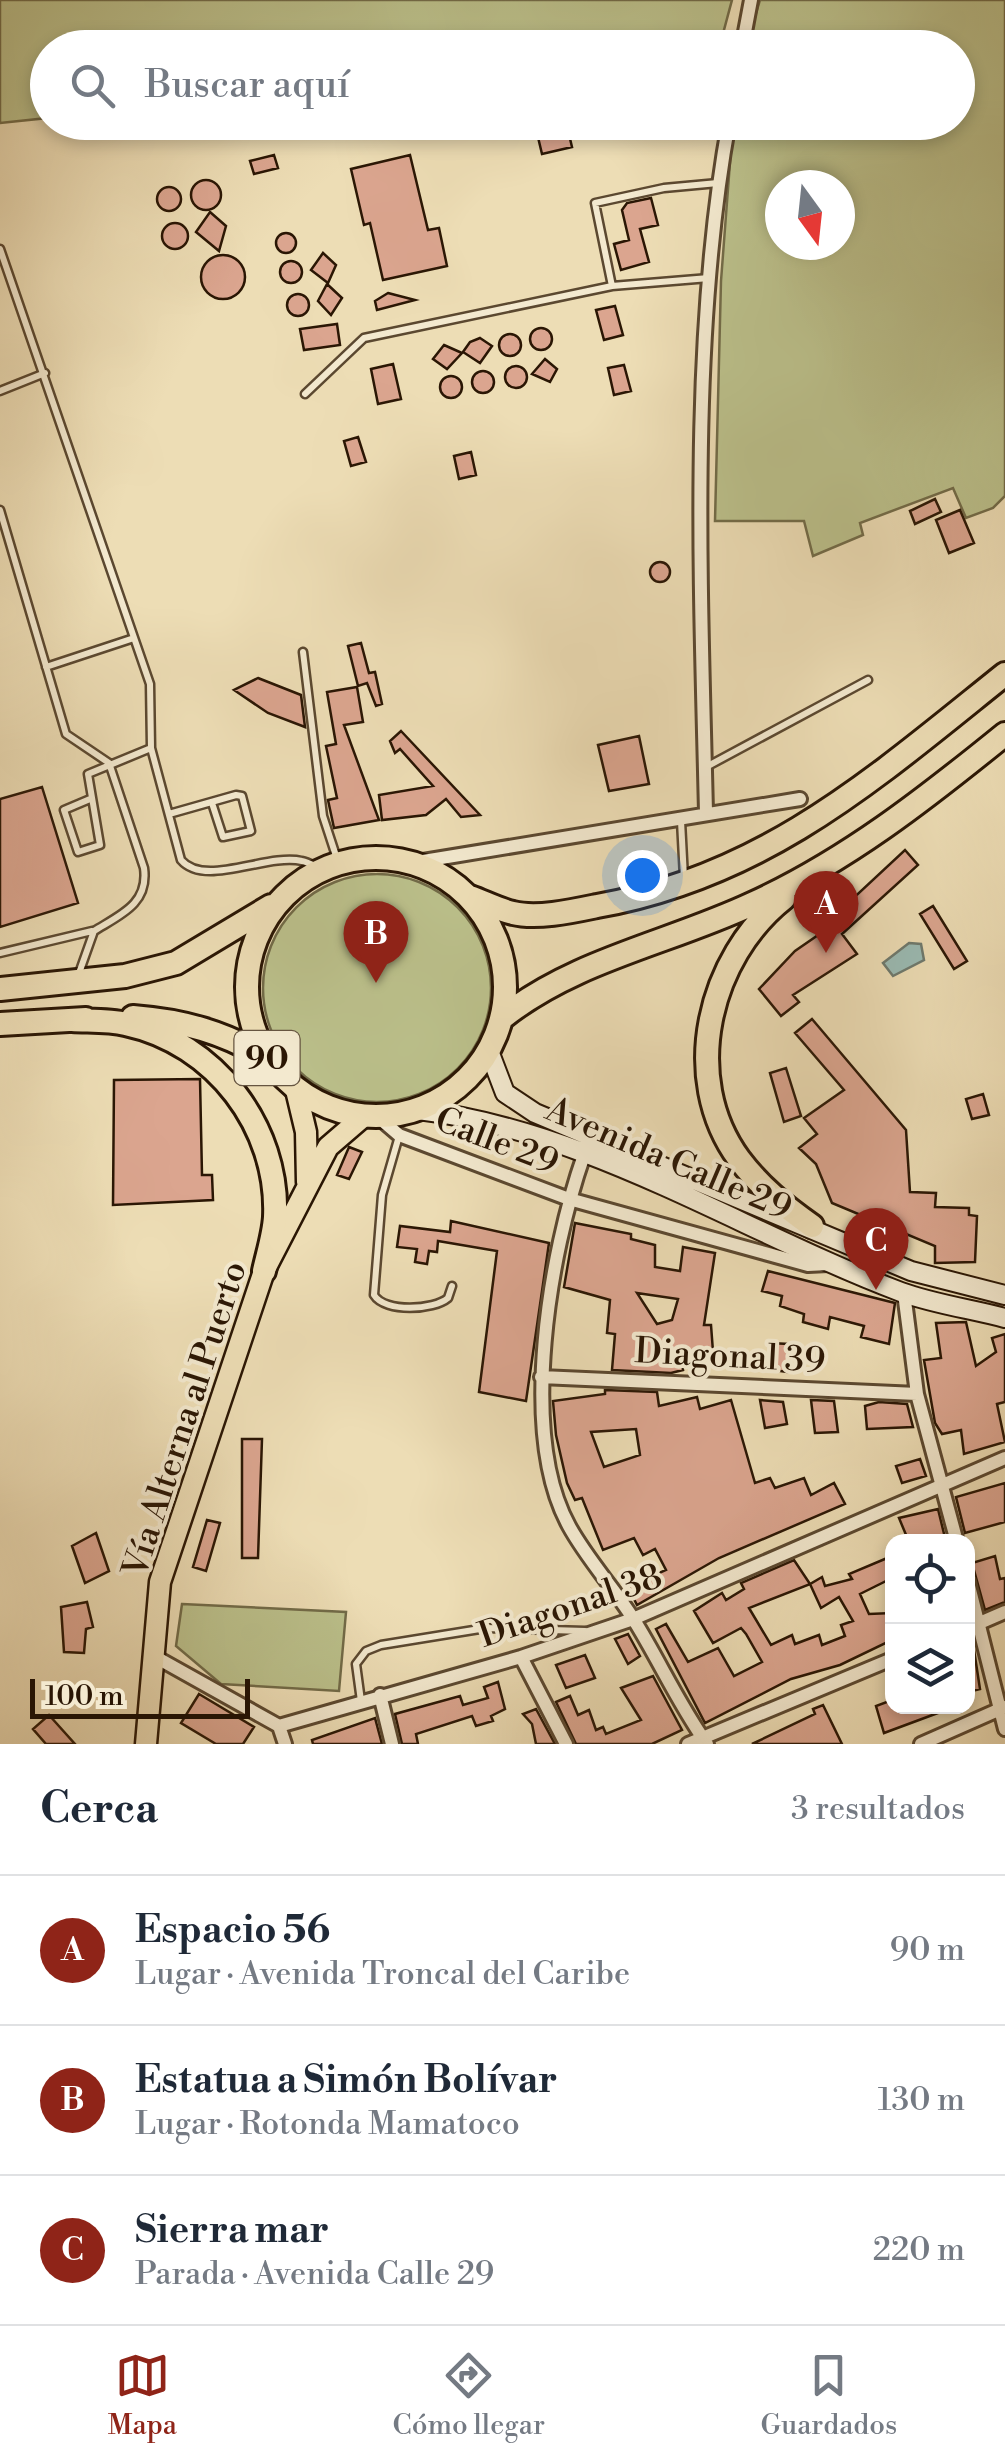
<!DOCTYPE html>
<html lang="es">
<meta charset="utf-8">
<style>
:root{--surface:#fff;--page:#f2f2f3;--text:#1f2937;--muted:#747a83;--line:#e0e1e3;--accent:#8f2418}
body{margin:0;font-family:"Libre Bodoni",serif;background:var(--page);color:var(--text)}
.controls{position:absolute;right:30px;bottom:30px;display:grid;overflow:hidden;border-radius:20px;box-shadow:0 5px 15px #0003}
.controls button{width:90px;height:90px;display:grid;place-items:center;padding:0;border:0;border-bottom:2px solid var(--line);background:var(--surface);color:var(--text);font:50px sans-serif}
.compass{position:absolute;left:765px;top:170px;width:90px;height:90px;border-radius:50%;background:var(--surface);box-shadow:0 5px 15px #0003;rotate:165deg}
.scale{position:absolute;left:30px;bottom:25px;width:220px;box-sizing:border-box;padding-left:10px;border:5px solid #2a1604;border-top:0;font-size:28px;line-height:35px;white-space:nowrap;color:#2a1604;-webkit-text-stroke:8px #f3e9cf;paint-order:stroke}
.you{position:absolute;left:642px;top:875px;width:35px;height:35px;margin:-25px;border:8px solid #fff;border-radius:50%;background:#1a73e8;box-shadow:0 0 0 15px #1a73e833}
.badge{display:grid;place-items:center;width:65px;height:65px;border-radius:50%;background:var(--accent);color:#fff;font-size:32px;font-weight:700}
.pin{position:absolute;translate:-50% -82px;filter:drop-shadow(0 2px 5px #0008)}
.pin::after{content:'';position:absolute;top:52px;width:35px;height:30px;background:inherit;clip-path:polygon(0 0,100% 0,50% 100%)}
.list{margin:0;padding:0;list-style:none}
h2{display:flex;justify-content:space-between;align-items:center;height:130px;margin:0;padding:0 40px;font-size:42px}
h2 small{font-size:32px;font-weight:400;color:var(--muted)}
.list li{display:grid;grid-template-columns:65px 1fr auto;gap:30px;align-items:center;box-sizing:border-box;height:150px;padding:0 40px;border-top:2px solid var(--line)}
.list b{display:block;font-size:38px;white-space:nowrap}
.list p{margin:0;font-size:32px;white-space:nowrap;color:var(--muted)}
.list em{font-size:32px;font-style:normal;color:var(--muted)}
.icon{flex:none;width:55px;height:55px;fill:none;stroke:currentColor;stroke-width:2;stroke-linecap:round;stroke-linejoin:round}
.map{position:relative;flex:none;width:1005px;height:1744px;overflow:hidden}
.search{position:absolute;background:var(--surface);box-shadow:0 5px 15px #0003;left:30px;right:30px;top:30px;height:110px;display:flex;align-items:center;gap:25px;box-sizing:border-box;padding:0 35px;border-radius:55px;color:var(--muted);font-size:38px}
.sheet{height:580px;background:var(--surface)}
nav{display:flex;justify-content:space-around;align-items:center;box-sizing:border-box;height:140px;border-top:2px solid var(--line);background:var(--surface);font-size:28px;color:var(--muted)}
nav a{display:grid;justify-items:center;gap:5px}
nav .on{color:var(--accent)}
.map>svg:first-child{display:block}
.green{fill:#bbc08b;stroke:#726b48;stroke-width:2.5;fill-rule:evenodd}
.water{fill:#9abbb4;stroke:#6d796e;stroke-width:2.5}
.building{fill:#dba58f;stroke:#2a1604;stroke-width:2.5;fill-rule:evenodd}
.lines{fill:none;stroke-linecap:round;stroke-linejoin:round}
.service-casing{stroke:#5b4830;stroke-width:11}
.minor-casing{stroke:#5b4830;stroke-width:18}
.secondary-casing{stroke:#2a1604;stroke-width:22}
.primary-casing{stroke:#2a1604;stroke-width:25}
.trunk-casing{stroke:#2a1604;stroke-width:28}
.service{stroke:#f3e9cf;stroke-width:6}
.minor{stroke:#f3e9cf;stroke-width:12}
.secondary{stroke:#f3e9cf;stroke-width:18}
.primary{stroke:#edddb5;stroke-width:20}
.trunk{stroke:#edddb5;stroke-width:22}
.labels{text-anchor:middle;stroke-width:8;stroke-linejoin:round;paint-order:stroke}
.shield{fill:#f3e9cf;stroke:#665541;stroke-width:2.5}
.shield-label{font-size:32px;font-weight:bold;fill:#2a1604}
.street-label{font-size:35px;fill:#2a1604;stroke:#f3e9cf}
</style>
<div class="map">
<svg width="1005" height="1744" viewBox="0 0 1005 1744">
<rect width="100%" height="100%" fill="#edddb5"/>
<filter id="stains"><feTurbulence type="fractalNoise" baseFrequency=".002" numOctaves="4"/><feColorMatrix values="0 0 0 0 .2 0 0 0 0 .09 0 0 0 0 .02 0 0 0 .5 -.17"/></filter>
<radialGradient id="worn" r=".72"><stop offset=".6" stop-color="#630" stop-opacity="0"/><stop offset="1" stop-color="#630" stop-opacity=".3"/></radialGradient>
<path class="green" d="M0 0H732L721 41 668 47 48 48 47 118 0 123Z
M760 0H1005V496L993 508 966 518 953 488 860 523 863 535 813 556 804 521H715L721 281 733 123 958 122V48L746 47ZM780 185H840V245H780Z
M263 988a114 114 0 1 1 228 0a114 114 0 1 1-228 0Z
M182 1604 346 1612 339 1691 221 1684 176 1646Z"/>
<path class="water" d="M909 943 921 944 924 960 893 976 883 963Z"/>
<path class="building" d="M631 122H658L659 133 634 138Z
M567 126 572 147 542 154 537 133Z
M274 155 278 168 254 174 250 161Z
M410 155 428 230 439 228 447 266 383 280 370 223 364 225 351 169Z
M191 195a15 15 0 1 1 30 0a15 15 0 1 1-30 0Z
M157 199a12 12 0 1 1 24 0a12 12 0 1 1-24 0Z
M651 198 658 225 640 229 649 262 621 270 614 244 629 240 622 210 627 203Z
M210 212 226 226 219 251 196 232Z
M162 236a13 13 0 1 1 26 0a13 13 0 1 1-26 0Z
M276 243a10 10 0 1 1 20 0a10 10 0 1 1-20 0Z
M323 253 336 265 328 283 311 270Z
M201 277a22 22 0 1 1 44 0a22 22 0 1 1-44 0Z
M280 272a11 11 0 1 1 22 0a11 11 0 1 1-22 0Z
M327 284 342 298 331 315 318 301Z
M388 293 415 300 377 310 375 301Z
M287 305a11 11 0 1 1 22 0a11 11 0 1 1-22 0Z
M615 306 623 335 604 340 596 310Z
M337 324 340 345 304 350 300 329Z
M530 339a11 11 0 1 1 22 0a11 11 0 1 1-22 0Z
M499 345a11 11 0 1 1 22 0a11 11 0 1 1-22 0Z
M480 338 492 346 480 363 463 352 470 342Z
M444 345 462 353 447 369 433 359Z
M545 359 557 369 550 382 532 374Z
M393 364 401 399 378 404 371 369Z
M624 365 631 391 614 395 608 368Z
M505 377a11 11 0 1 1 22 0a11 11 0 1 1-22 0Z
M472 382a11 11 0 1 1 22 0a11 11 0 1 1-22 0Z
M440 387a11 11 0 1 1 22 0a11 11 0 1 1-22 0Z
M358 437 366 462 351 466 344 441Z
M471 452 476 475 459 479 454 456Z
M935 499 941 512 915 524 910 511Z
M960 510 974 543 949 553 936 520Z
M650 572a10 10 0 1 1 20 0a10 10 0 1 1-20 0Z
M361 643 369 673 375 672 382 704 376 706 367 683 358 686 348 646Z
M258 678 301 695 305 727 268 713 234 690Z
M357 687 363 722 344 725 379 820 334 828 328 800 337 798 326 746 336 744 327 692Z
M401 731 480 815 461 817 446 799 426 815 382 820 379 795 433 786 400 749 395 753 390 741Z
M639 736 649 784 609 791 598 745Z
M42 787 78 903 0 927V799Z
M905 850 918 865 842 934 857 954 793 995 799 1002 781 1016 759 989 795 951 837 922 833 917Z
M933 906 967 961 954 969 920 914Z
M812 1019 906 1130 910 1192 936 1193 935 1207 969 1208V1215L977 1216 975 1262 935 1263V1246L832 1203 816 1164 799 1148 817 1134 804 1118 844 1090 795 1033Z
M786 1068 801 1116 784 1122 770 1073Z
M200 1079 202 1175H212L213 1200 113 1205 114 1080Z
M983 1094 989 1115 972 1119 966 1099Z
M349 1147 362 1152 349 1179 337 1175Z
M451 1221 549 1243 526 1401 479 1392 497 1251 438 1241 437 1252 429 1251 427 1264 415 1262 417 1249 397 1247 400 1226 450 1232Z
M575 1223 631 1234V1239L655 1245V1267L680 1271 683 1247 715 1253 704 1325H711L714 1365H682L683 1370 671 1373 612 1370 615 1334 607 1333 610 1300 564 1287ZM637 1293 678 1299 672 1320 657 1324Z
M768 1271 895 1303 889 1344 861 1337 864 1326 830 1317 828 1329 803 1322 804 1314 780 1306 782 1296 762 1291Z
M966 1322 976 1366 996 1352 992 1338 1005 1334V1402L997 1404 1005 1442 964 1454 961 1430 942 1434 935 1423 924 1360 941 1358 936 1323Z
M769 1343 789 1344 788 1372 772 1370Z
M605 1390 657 1392 659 1406 697 1397 700 1409 731 1400 755 1483 770 1478 775 1488 804 1478 811 1495 834 1483 845 1504 719 1558 637 1605 628 1587 666 1570 655 1549 643 1555 634 1538 603 1550 582 1498 575 1500 567 1483 556 1435 553 1401 605 1394ZM636 1429 640 1455 604 1467 591 1432Z
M760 1400 783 1402 787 1424 765 1428Z
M811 1400 834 1401 838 1432 815 1433Z
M879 1402 907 1404 913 1427 867 1429 865 1406Z
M242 1439H262L258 1558H242Z
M920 1459 926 1476 902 1483 896 1466Z
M1005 1483V1522L965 1533 956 1497Z
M938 1509 946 1542H909L899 1518Z
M207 1520 220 1523 206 1571 193 1567Z
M96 1533 109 1571 85 1583 72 1546Z
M892 1556V1578L860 1594 869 1614 892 1613V1640L840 1665 791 1679 705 1723 656 1629 666 1624 688 1662 718 1648 734 1676 762 1662 746 1634 741 1628 713 1643 694 1611 722 1593 726 1600 744 1589 741 1583 794 1560 810 1584 822 1577 825 1586 852 1579 849 1574ZM810 1584 821 1608 839 1597 853 1621 841 1625 845 1636 822 1645 819 1635 795 1644 792 1635 771 1645 749 1608Z
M995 1556 1000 1579 1005 1578V1602L985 1610 972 1563Z
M87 1602 93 1627 86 1629 84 1653 64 1652 61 1607Z
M628 1634 640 1656 628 1664 615 1639Z
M972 1637 980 1689 968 1692V1638Z
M585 1655 595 1678 566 1688 556 1665Z
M653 1676 682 1730 652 1744H576L556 1702 570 1696 578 1715 589 1710 596 1730 603 1727 606 1734 641 1720 621 1688Z
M498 1682 505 1709 491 1716 493 1721 476 1726 472 1716 416 1734 418 1744H402L395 1714 460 1696 463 1705 488 1698 484 1687Z
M199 1694 254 1727 243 1744H216L181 1723Z
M892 1700V1706L954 1707 884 1733 876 1706Z
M823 1705 842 1744H752L815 1714 813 1709Z
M536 1709 555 1744H536L532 1724 523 1714Z
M49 1715 75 1744H46L33 1729Z
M375 1718 382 1744H313L312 1740Z"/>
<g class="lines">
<defs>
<path id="service" d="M0 249 150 684 151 748 181 860C205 888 266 853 302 861 309 862 317 868 324 871
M709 278 612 286 595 203 664 188 718 183
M0 391 45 373
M305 394 364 338 612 286
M0 510 66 734 109 763 144 868C149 904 120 915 94 931L78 976
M303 652 323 816 339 865
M46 667 134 638
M706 767 868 680
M90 799 64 810 78 852 100 845 88 774 151 748
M169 814 236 795 242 796 251 831 223 837 212 803
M681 821 684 878
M0 953 92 931
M399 1136 382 1195 374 1295C385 1313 434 1310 448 1298L452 1286
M361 1701 356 1664 366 1651 381 1645 486 1628 585 1631"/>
<path id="minor" d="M742 48 751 0
M706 813C701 590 689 341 729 122
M411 863 800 799
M378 1117 399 1135 569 1199 808 1265 828 1264
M584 1155C550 1252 518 1433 569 1526 587 1559 614 1588 634 1620 659 1660 679 1705 707 1744
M904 1293 917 1394 957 1542
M541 1377 917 1394
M968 1582 1005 1729
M968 1628 1005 1612
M152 1655 279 1726 521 1657 633 1619 1005 1458
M521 1657 566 1744
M380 1695 392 1744
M279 1726 285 1744
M688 1744 892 1659
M921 1744 1005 1707"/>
<path id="secondary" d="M489 1051 505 1093 535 1113 911 1271 1005 1295
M418 1110C589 1130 742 1232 901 1292 934 1304 971 1309 1005 1318"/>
<path id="primary" d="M296 1090 306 1132 307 1182
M146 1744 160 1582 264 1271 328 1147 364 1116"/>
<path id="trunk" d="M247 987a129 129 0 1 1 258 0a129 129 0 1 1-258 0Z
M470 897C484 902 499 910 513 913 537 919 573 911 597 906 766 876 875 778 1005 674
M784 898C709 957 679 1077 739 1159 760 1187 784 1206 812 1226
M0 989 125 976 176 963 271 906
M133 1017C184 1021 223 1032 267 1058
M502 1018C574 960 669 943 752 904 846 861 925 799 1005 734
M72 1020C89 1021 109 1020 126 1024 215 1043 279 1127 275 1217 274 1234 268 1253 264 1271
M0 1024 86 1019"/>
</defs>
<use href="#service" class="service-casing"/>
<use href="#minor" class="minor-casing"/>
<use href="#secondary" class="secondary-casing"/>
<use href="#primary" class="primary-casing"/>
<use href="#trunk" class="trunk-casing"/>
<use href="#service" class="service"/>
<use href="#minor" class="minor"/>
<use href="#secondary" class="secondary"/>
<use href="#primary" class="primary"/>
<use href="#trunk" class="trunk"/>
</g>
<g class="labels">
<rect class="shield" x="234.5" y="1031" width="65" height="54" rx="8"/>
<g class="shield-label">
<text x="267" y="1069">90</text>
</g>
<g class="street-label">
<text transform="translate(497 1140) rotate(21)" y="12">Calle 29</text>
<text transform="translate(669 1158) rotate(23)" y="12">Avenida Calle 29</text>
<text transform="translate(730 1355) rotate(3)" y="12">Diagonal 39</text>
<text transform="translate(184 1419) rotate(-72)" y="12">Vía Alterna al Puerto</text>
<text transform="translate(570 1605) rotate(-19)" y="12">Diagonal 38</text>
</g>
</g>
<rect width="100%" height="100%" filter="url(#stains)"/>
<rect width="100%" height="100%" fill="url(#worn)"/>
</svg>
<div class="controls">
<button><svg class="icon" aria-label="locate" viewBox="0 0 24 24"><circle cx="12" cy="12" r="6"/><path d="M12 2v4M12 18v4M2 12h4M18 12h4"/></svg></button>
<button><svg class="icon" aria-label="layers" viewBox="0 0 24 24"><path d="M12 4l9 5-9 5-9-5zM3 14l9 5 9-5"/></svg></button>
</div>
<svg class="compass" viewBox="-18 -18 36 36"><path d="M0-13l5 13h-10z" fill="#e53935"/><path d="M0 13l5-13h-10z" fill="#747a83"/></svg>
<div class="scale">100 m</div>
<div class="you"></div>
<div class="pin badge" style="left:826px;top:953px">A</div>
<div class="pin badge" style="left:376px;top:983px">B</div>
<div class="pin badge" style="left:876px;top:1290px">C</div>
<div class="search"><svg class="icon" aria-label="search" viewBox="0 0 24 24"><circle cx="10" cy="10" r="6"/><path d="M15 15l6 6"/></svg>Buscar aquí</div>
</div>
<section class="sheet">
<h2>Cerca<small>3 resultados</small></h2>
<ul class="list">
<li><span class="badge">A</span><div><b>Espacio 56</b><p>Lugar · Avenida Troncal del Caribe</p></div><em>90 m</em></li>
<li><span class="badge">B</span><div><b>Estatua a Simón Bolívar</b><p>Lugar · Rotonda Mamatoco</p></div><em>130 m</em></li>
<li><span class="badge">C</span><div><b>Sierra mar</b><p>Parada · Avenida Calle 29</p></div><em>220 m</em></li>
</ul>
</section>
<nav>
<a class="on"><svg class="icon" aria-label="map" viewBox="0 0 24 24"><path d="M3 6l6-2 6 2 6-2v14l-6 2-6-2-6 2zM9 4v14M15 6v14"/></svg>Mapa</a>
<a><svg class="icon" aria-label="directions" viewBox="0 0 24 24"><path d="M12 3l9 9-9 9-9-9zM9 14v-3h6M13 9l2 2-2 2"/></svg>Cómo llegar</a>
<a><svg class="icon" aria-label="saved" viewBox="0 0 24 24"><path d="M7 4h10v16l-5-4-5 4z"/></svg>Guardados</a>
</nav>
